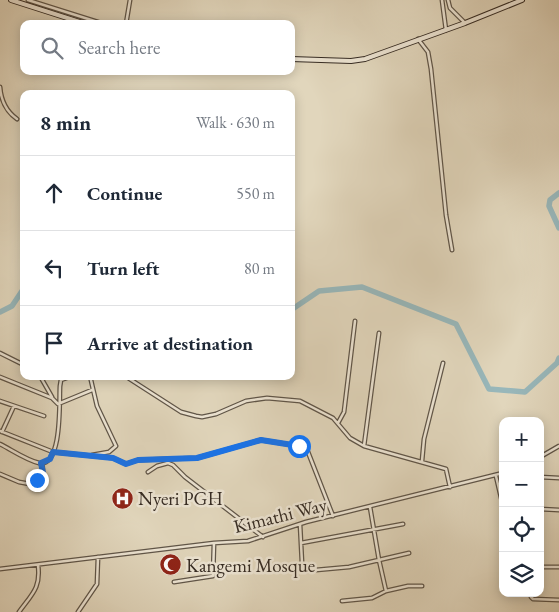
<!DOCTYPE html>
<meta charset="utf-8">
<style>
:root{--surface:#fff;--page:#f6f6f7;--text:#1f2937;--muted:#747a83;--line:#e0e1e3}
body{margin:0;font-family:"EB Garamond",serif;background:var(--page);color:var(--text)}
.controls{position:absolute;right:15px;bottom:15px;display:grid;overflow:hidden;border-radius:10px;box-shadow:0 2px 12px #0003}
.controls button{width:45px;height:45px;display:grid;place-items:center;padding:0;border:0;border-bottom:1px solid var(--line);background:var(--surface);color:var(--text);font:25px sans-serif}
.stop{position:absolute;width:15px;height:15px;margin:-11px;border:4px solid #1a73e8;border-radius:50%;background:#fff}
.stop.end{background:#1a73e8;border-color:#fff;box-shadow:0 1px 5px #0008}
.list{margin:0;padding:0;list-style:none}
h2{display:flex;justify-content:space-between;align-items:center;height:65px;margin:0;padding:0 20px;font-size:21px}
h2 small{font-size:16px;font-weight:400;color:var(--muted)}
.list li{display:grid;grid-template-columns:32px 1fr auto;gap:15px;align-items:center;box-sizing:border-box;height:75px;padding:0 20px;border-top:1px solid var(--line)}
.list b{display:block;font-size:19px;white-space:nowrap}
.list em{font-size:16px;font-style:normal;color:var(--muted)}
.icon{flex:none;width:28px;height:28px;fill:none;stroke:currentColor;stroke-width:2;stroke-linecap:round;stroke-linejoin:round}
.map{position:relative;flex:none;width:559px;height:612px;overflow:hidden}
.search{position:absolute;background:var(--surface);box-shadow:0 2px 12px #0003;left:20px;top:20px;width:275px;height:55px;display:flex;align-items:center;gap:12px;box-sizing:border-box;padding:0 18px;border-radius:10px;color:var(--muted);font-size:19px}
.panel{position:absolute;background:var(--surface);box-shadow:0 2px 12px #0003;left:20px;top:90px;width:275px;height:290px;border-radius:10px}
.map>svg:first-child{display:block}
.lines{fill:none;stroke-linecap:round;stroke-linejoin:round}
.river{stroke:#98b7ba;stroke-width:5.5}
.street-casing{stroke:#605649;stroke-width:5}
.secondary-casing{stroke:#352b23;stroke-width:6}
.street{stroke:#ece4d3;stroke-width:2.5}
.secondary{stroke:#ece4d3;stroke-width:4}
.route{stroke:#1a73e8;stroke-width:6}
.labels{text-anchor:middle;stroke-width:5;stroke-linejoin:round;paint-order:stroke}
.poi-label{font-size:19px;fill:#352b23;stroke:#ece4d3;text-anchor:start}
.street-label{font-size:19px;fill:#352b23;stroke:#ece4d3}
</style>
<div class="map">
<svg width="559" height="612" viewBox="0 0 559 612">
<rect width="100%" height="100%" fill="#e1d6bc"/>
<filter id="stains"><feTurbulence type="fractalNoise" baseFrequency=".004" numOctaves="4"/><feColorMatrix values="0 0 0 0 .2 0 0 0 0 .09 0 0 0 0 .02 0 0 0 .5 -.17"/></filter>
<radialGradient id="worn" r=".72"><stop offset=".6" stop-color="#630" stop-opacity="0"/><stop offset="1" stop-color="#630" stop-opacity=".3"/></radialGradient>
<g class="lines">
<path class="river" d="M559 193 550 200 549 206 559 228
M291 310 319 291 362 287 456 324 489 389 525 392 557 363 559 358
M0 312 12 306 24 288"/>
<defs>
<path id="street" d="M28 0 104 24
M442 0 446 30
M448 0 450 8 465 23
M126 24 130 0
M418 39 428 52 431 69 446 215 452 250
M0 87C1 100 7 112 17 119
M0 353 24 365
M40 376 52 397
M90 376 97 406 116 446 109 452 92 455
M125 376 181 412 196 416 202 417 216 414 246 401 267 398 300 401 333 418 350 438 364 446 446 469 450 487
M0 377 52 398 58 404 92 390
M0 401 44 416
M338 423 344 412 355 321
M0 431 53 452 113 458 126 464 138 460 197 458 261 440 299 446 308 452 333 516
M2 432 14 406
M0 444C12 450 26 460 39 463 63 467 59 400 60 386L61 380 72 376
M364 446 379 333
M540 457 559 446
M422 461 424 439 443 363
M148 472 157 466 168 463 173 465 185 477 263 537
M0 474 19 482 30 484C40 480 45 474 42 464
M496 476 503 506
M540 477 559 478
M540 509 559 510
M300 524 302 563 305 571 349 567 379 560 370 507
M301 543 403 524
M540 567H559
M0 569 214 543 248 541 306 522 503 473
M174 582 213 576 214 543
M386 591 379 560 409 553
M531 593V597L533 599 559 600
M342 601 372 598 386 591 408 586H422
M19 612C32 594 41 588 38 565
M78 612 97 584 98 557"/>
<path id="secondary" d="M11 0 86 24
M291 59 351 61 365 59 465 23 522 0"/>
</defs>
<use href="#street" class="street-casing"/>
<use href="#secondary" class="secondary-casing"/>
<use href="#street" class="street"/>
<use href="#secondary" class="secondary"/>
</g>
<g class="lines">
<path class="route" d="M37 480 43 473 41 463 50 459 53 452 113 458 126 464 138 460 197 458 261 440 299 446"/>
</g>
<defs>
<symbol id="hospital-disc" viewBox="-11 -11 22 22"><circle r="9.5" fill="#8f2418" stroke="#ece4d3"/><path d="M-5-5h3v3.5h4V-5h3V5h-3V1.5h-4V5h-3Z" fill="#fff"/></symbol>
<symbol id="mosque-disc" viewBox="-11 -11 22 22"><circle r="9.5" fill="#8f2418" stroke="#ece4d3"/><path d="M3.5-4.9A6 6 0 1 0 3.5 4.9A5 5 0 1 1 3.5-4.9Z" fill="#fff"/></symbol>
</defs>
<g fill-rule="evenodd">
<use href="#hospital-disc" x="110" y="486" width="25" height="25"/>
<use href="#mosque-disc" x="158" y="552" width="25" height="25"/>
</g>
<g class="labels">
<g class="poi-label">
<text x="138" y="505">Nyeri PGH</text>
<text x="186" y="572">Kangemi Mosque</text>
</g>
<g class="street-label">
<text transform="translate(280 515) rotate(-14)" y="7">Kimathi Way</text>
</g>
</g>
<rect width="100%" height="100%" filter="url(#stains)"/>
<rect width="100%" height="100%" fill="url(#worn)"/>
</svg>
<div class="controls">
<button>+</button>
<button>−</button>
<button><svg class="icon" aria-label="locate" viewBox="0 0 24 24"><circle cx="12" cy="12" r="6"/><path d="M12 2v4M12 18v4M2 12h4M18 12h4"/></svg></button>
<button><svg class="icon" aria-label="layers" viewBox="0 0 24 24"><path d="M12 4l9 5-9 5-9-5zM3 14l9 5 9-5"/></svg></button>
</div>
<div class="stop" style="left:299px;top:446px"></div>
<div class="stop end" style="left:37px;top:480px"></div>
<div class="search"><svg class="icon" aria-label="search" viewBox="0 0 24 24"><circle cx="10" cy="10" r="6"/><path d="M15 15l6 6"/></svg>Search here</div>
<section class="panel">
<h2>8 min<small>Walk · 630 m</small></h2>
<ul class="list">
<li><svg class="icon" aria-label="ahead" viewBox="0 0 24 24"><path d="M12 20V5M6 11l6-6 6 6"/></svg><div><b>Continue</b></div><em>550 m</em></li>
<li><svg class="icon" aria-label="left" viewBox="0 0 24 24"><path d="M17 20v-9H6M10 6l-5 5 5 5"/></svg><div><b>Turn left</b></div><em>80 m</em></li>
<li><svg class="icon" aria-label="arrive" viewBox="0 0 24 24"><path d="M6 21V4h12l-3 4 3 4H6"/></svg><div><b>Arrive at destination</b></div></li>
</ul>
</section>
</div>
